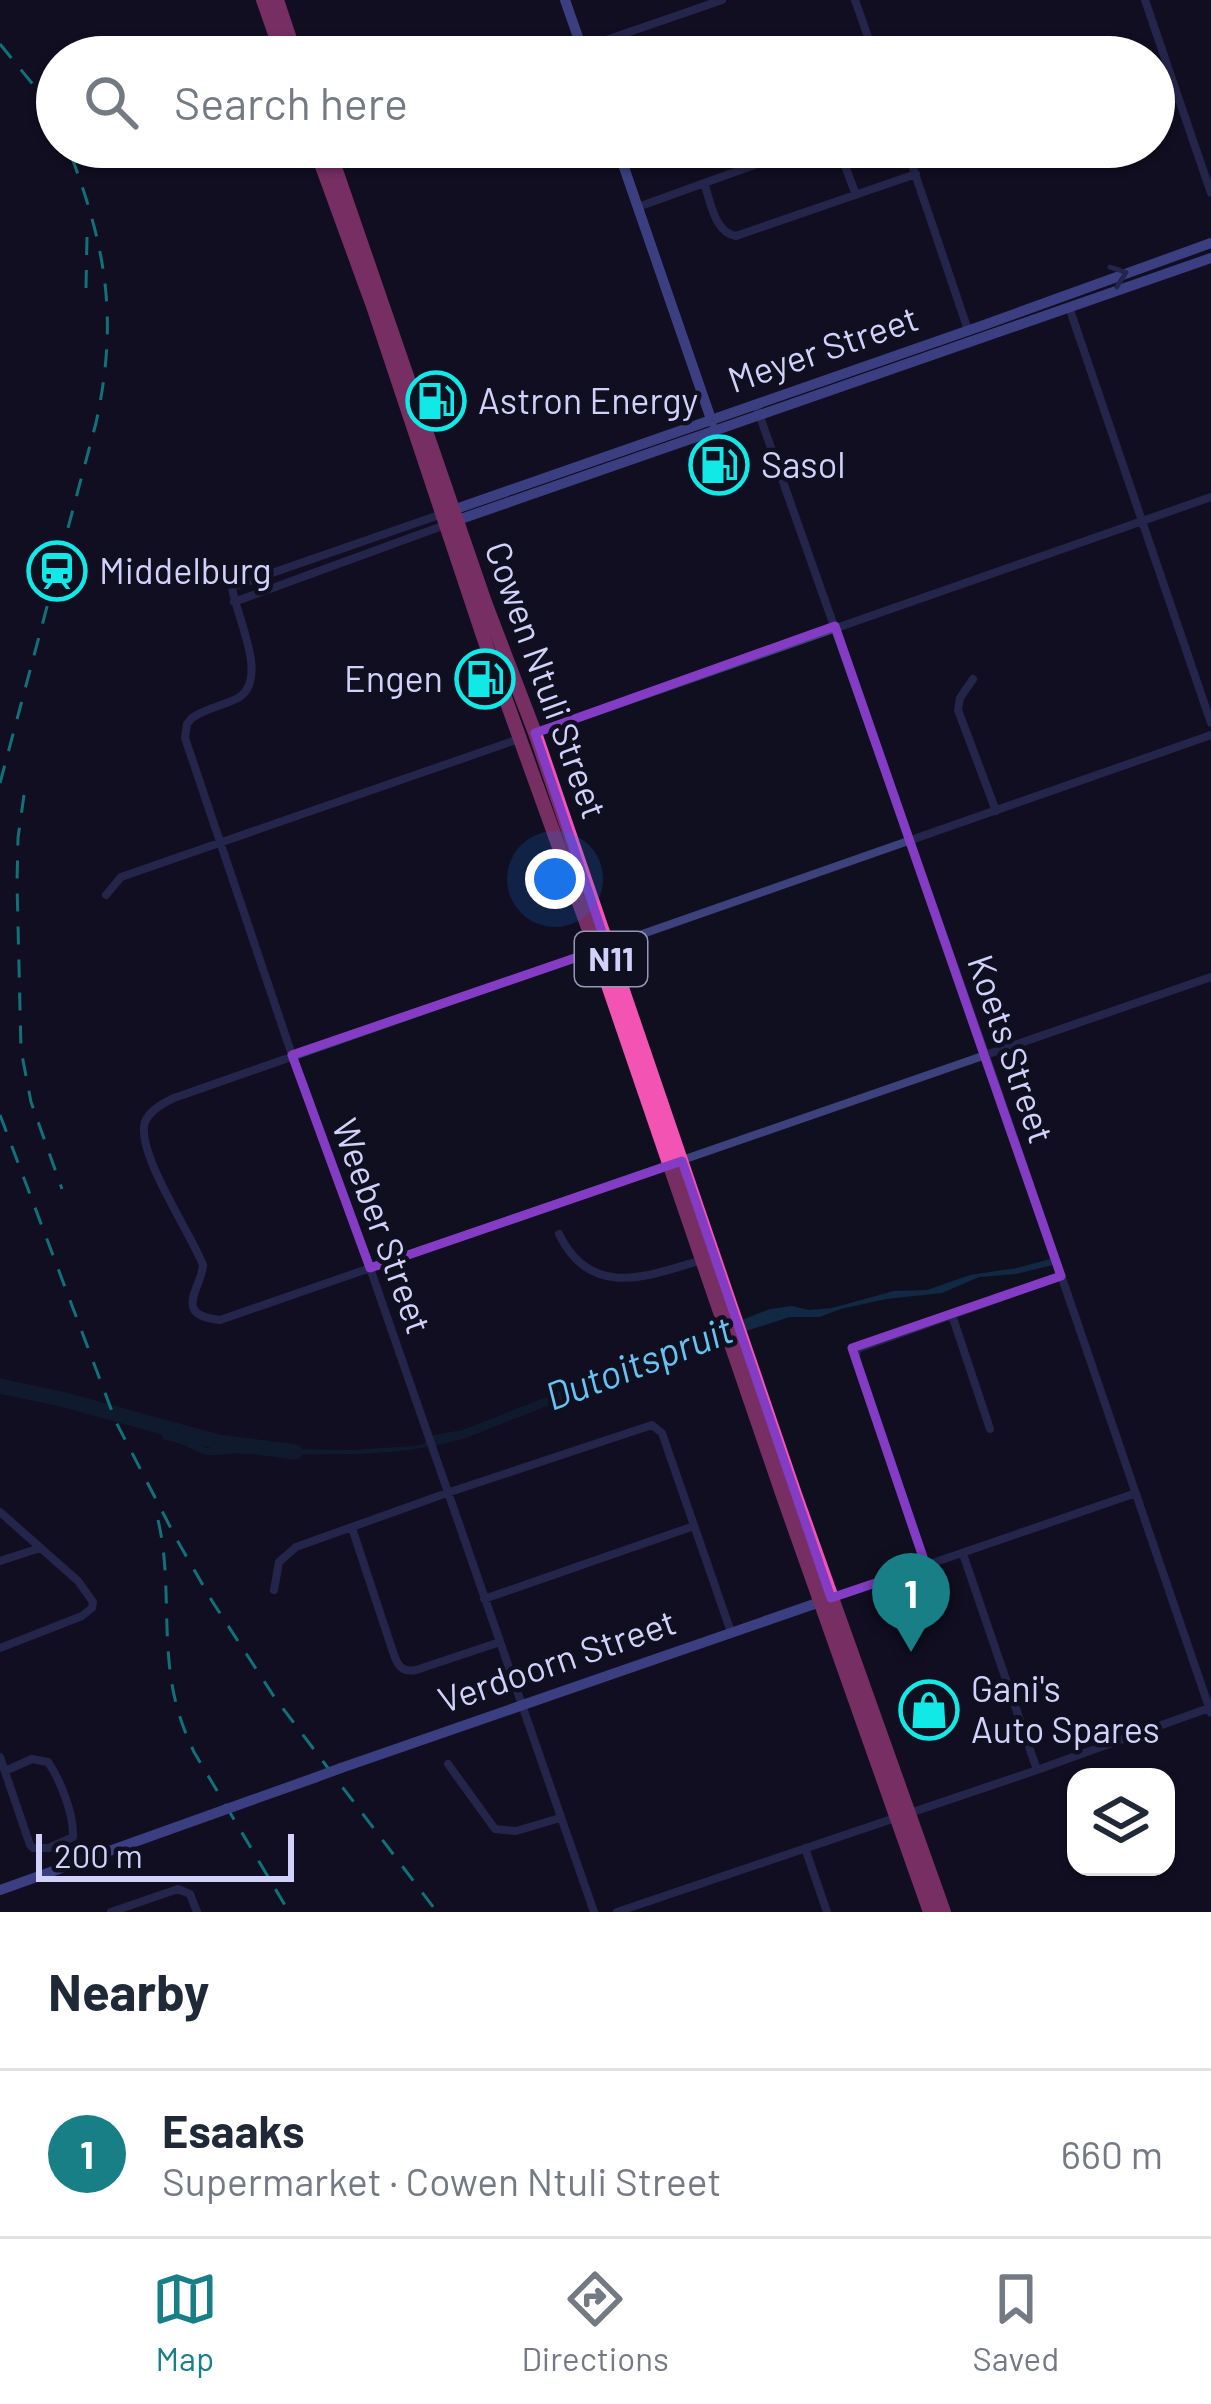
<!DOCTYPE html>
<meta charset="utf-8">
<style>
:root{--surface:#fff;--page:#f2f2f3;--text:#1f2937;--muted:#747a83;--line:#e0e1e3;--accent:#187f86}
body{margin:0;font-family:Barlow,sans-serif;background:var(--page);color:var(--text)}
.controls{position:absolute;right:36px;bottom:36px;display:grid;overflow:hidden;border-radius:24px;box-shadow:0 3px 9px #0004}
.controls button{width:108px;height:108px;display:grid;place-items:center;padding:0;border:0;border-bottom:3px solid var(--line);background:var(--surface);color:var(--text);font:60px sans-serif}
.scale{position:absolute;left:36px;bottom:30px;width:258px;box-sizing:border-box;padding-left:12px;border:6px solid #d1d1fc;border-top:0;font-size:33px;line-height:42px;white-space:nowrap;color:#d1d1fc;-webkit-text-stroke:9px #100f20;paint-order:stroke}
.you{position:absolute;left:555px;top:879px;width:42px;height:42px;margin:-30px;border:9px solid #fff;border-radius:50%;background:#1a73e8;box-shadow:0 0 0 18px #1a73e833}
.badge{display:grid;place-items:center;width:78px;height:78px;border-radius:50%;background:var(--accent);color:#fff;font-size:39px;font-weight:700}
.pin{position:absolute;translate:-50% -99px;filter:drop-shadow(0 3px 6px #0008)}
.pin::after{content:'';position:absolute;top:63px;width:42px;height:36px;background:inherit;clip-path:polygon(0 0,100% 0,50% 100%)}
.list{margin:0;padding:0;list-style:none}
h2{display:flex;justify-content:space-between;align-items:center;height:156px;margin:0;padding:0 48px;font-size:51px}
h2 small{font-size:39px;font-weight:400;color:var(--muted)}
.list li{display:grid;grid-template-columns:78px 1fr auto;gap:36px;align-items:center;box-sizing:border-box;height:168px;padding:0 48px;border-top:3px solid var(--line)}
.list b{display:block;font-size:45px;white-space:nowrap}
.list p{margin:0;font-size:39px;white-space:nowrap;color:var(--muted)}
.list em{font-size:39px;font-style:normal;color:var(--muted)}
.icon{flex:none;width:66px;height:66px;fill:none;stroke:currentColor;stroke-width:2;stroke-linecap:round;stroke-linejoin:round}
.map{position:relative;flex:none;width:1211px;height:1912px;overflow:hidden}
.search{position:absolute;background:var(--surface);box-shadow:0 3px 9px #0004;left:36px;right:36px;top:36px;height:132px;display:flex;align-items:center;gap:30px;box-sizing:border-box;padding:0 42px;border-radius:66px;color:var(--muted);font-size:45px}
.sheet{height:324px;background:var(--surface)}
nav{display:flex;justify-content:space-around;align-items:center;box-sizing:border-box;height:168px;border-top:3px solid var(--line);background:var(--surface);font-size:33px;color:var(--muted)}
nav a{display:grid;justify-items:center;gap:6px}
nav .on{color:var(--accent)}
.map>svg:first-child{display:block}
.water{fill:#112942}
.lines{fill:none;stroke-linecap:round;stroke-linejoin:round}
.river{stroke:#112942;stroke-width:15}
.street{stroke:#3d427c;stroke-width:8}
.secondary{stroke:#6f7bf5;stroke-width:10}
.highway{stroke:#f354b3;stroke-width:14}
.rail{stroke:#10e9e6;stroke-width:3;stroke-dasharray:18 15;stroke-linecap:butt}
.secondary-bridge{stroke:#6f7bf5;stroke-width:10}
.oneway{stroke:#3b4080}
.marked{fill:none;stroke:#843cc5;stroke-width:9;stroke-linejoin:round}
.labels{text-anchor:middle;stroke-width:9;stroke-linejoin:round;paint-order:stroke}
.shield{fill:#100f20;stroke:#9797ba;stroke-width:3}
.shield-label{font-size:33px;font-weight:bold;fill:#d1d1fc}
.street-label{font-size:36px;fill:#d1d1fc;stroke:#100f20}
.poi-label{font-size:36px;fill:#d1d1fc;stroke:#100f20;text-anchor:start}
.water-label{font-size:39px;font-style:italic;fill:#66c3f4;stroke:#100f20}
</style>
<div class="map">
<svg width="1211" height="1912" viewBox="0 0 1211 1912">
<rect width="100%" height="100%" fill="#100f20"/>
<path class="water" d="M1050 1259 1053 1265 1016 1274 979 1277 942 1293 886 1299 841 1309 819 1317H790L696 1347 468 1437C394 1460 324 1453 246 1454 229 1451 217 1458 204 1454 190 1449 180 1441 164 1440L160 1432 188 1439 207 1448 352 1450 415 1446 423 1444 433 1435 463 1430 770 1309 792 1306 809 1310 832 1308 894 1291 927 1290 970 1275 1017 1268Z"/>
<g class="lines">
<path class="river" d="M0 1386 61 1399 218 1442 295 1452"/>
<path class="street" d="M855 0 875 57
M1145 0 1211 193
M557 57 722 0
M838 147 856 195
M906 147 968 330
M704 183C711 202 714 232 736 236L916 174
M638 207 804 147
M1069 307 1211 723
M758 411 986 1056 1211 1713
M442 514 232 587C236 617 270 679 238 698 223 706 206 708 192 718L187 724 185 738 292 1055 370 1268 594 1912
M234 602 445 525
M973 679 960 698 958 710 996 811
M533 734 1211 497
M1211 735 174 1098C163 1103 150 1110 145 1122 135 1152 191 1233 203 1265 202 1288 171 1315 220 1320L1211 977
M106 895 121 877 519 739
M559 1234C591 1300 648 1276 702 1260
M952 1315 990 1429
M0 1512 78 1581 93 1602 92 1608 82 1616 0 1648
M352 1528 393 1652C397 1664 401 1673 416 1670L500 1642
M963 1554 1037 1770
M0 1561 40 1548
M926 1566 856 1359 857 1349 1061 1276
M274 1590 279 1562 296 1547 447 1493 652 1425 662 1433 731 1632
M831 1598 1136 1493
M484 1599 694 1526
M0 1757 30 1845 33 1848H49L73 1837C74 1815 61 1781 48 1762L32 1759 5 1771
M448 1764 495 1829 516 1831 560 1818
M805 1848 827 1912
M111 1912 178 1889 190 1894 197 1912
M617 1912 1037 1770 1209 1708"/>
<path class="secondary" d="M565 0 585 57
M617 147 712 422
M450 511 984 325 1211 243
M455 521 1211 258
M341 1768 823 1601
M252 1800 314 1778
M0 1890 210 1815"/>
<path class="highway" d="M263 0 283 57
M277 0 296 57
M315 147 373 306 484 639 596 950 784 1499 930 1912
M328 147 486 605 535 733 795 1494 944 1912"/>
<path class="rail" d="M0 44 35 87 57 124
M86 288 87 237
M0 783 96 423C119 317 106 247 68 147
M24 795 18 838 17 883 21 1050 31 1102 62 1189
M0 1115 116 1422 177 1540 212 1601 275 1698 437 1912
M158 1520C172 1578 161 1640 175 1699 179 1717 186 1735 194 1752L289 1912"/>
<path class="secondary-bridge" d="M314 1778 341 1768
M210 1815 252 1800"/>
</g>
<defs><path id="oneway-chevron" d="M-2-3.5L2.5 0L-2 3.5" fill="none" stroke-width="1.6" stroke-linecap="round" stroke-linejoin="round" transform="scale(3)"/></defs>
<use class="oneway" href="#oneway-chevron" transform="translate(1119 275) rotate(-19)"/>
<path d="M0 0H1211V1912H0ZM835 626 1061 1276 852 1348 926 1566 831 1598 682 1161 370 1268 292 1055 607 947 535 733Z" fill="#100f20" fill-opacity=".55" fill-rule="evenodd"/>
<path class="marked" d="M835 626 1061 1276 852 1348 926 1566 831 1598 682 1161 370 1268 292 1055 607 947 535 733Z"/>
<defs>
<symbol id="fuel-ring" viewBox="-11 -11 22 22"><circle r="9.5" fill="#100f20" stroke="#10e9e6" stroke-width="1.5"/><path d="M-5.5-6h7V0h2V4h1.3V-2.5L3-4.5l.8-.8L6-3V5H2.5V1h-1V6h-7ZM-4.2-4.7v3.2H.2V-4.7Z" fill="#10e9e6"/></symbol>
<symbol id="station-ring" viewBox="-11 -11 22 22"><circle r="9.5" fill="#100f20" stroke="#10e9e6" stroke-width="1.5"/><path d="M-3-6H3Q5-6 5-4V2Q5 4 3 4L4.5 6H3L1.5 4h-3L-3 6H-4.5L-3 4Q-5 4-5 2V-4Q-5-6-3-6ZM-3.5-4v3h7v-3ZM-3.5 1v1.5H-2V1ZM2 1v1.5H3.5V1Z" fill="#10e9e6"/></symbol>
<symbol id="shop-ring" viewBox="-11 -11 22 22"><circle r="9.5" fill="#100f20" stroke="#10e9e6" stroke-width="1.5"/><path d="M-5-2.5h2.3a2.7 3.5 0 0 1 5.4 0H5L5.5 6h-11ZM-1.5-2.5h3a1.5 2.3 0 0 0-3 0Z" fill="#10e9e6"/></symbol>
</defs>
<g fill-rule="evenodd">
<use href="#fuel-ring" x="403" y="368" width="66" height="66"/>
<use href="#fuel-ring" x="686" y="432" width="66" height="66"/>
<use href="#station-ring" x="24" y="538" width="66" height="66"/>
<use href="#fuel-ring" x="452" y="646" width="66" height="66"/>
<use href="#shop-ring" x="896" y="1677" width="66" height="66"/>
</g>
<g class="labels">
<rect class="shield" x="575" y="932" width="72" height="54" rx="9"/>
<g class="shield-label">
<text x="611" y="971">N11</text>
</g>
<g class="street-label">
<text transform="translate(823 349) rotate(-19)" y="13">Meyer Street</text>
<text transform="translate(546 680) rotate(70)" y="13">Cowen Ntuli Street</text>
<text transform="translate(1011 1049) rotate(71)" y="13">Koets Street</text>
<text transform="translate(382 1226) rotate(70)" y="13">Weeber Street</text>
<text transform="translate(557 1661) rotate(-19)" y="13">Verdoorn Street</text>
</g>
<g class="poi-label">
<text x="478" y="414">Astron Energy</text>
<text x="761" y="478">Sasol</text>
<text x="99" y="584">Middelburg</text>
<text x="443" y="692" text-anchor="end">Engen</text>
<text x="971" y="1702">Gani's<tspan x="971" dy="41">Auto Spares</tspan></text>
</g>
<g class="water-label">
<text transform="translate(639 1363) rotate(-21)" y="14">Dutoitspruit</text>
</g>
</g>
</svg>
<div class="controls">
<button><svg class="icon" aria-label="layers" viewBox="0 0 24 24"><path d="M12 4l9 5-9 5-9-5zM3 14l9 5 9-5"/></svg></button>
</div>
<div class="scale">200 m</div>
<div class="you"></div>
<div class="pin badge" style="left:911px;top:1652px">1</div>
<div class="search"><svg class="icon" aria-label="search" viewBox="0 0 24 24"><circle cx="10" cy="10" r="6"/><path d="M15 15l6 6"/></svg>Search here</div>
</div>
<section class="sheet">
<h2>Nearby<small></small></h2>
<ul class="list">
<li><span class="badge">1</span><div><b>Esaaks</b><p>Supermarket · Cowen Ntuli Street</p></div><em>660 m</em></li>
</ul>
</section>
<nav>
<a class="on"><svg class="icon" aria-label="map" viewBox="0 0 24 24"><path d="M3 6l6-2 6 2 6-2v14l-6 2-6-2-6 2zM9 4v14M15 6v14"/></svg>Map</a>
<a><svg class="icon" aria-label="directions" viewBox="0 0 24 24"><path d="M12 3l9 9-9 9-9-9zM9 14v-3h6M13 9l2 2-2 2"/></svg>Directions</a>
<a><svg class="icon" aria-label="saved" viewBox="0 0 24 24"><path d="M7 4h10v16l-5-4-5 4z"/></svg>Saved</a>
</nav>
